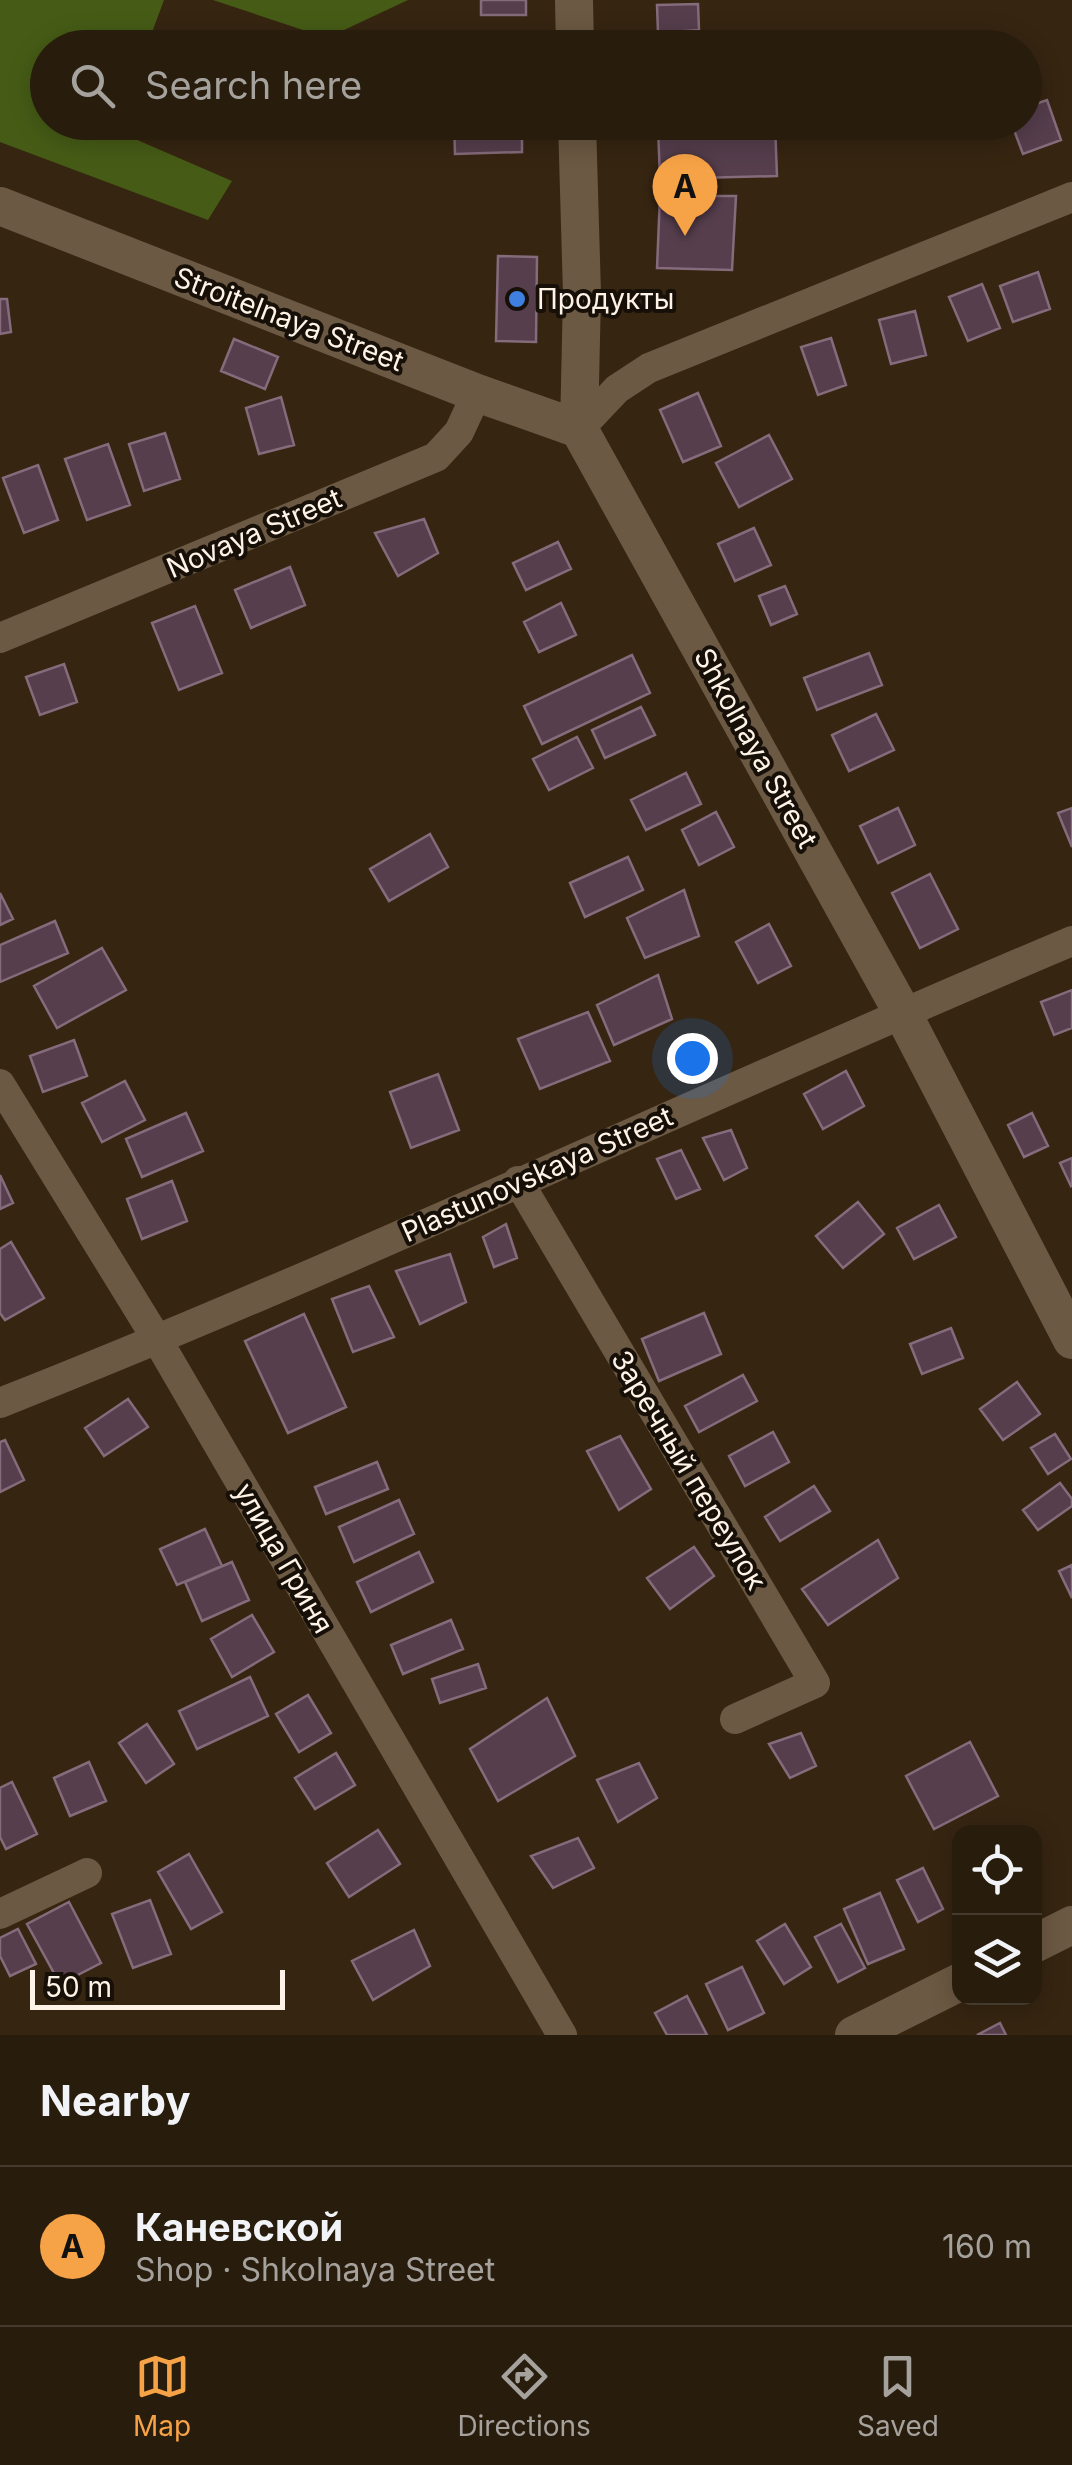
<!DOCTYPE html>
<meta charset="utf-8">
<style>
:root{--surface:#281c0d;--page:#34291b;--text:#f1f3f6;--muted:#a5a19d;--line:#443a2e;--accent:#f6a246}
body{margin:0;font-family:Inter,sans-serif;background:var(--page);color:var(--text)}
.controls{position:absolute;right:30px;bottom:30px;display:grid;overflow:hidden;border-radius:20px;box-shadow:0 5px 25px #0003}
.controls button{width:90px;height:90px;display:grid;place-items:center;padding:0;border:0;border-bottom:2px solid var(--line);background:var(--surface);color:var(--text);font:50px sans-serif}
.scale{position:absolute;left:30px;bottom:25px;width:255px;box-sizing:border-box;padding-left:10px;border:5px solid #fef3e6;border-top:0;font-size:28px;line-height:35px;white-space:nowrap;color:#fef3e6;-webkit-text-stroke:8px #171008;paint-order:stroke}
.you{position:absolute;left:692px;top:1058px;width:35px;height:35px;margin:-25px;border:8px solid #fff;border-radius:50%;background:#1a73e8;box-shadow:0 0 0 15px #1a73e833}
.badge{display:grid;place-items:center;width:65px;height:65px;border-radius:50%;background:var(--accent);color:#111;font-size:32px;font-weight:700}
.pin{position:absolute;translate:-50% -82px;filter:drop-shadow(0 2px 5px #0008)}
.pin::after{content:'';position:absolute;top:52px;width:35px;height:30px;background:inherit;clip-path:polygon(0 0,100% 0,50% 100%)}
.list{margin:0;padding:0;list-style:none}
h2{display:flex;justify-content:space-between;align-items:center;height:130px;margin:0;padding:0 40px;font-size:42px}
h2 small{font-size:32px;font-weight:400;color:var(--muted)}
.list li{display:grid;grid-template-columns:65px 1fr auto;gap:30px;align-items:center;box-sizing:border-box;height:160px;padding:0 40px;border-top:2px solid var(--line)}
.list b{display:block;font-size:38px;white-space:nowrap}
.list p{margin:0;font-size:32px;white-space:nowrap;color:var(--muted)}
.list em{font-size:32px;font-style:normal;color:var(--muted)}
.icon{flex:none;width:55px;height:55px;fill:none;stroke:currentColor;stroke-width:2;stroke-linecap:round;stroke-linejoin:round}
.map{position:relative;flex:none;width:1072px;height:2035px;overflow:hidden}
.search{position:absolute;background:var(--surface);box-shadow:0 5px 25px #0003;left:30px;right:30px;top:30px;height:110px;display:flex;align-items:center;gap:25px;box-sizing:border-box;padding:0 35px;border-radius:55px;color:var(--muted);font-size:38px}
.sheet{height:290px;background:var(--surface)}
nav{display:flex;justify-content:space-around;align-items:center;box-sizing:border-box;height:140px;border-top:2px solid var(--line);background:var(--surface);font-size:28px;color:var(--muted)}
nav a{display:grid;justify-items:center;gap:5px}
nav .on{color:var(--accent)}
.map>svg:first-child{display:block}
.forest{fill:#465c16}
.building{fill:#563e4d;stroke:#856b7b;stroke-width:2.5}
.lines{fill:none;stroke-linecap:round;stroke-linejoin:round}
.minor{stroke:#6c5943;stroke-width:30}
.tertiary{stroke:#6c5943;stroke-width:38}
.shop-dot{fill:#3f7fe0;stroke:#171008;stroke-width:4}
.labels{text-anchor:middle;stroke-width:8;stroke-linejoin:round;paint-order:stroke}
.poi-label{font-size:28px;fill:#fef3e6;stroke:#171008;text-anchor:start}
.street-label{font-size:28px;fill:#fef3e6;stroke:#171008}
</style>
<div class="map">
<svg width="1072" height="2035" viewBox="0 0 1072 2035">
<rect width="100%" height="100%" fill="#362511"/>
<path class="forest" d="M0 0H164L151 35 142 47 48 48V122L105 123V126L232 181 208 220 0 142Z
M213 0H408L327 38Z"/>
<path class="building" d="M481 0H526V15H481Z
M698 4 699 30 658 33 657 5Z
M519 34V48H452L451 37Z
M1047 100 1061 140 1023 154 1011 122H1024V108Z
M454 122H522V152L455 154Z
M775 124 777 176 660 179 658 127Z
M660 196H736L732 270 657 268Z
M498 256 537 257 536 342 496 341Z
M1038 272 1050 309 1013 322 1000 286Z
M982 284 1000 328 968 341 949 297Z
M0 299H7L11 332 0 334Z
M915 311 926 355 891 364 879 320Z
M831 338 846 385 818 395 801 347Z
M234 339 278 357 265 389 221 371Z
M698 393 721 446 683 462 660 410Z
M281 397 294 445 259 454 246 408Z
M165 433 180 479 144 491 129 444Z
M769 435 792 479 739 507 716 463Z
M108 444 130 505 87 520 65 459Z
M38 465 58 520 24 533 3 478Z
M424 519 438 553 398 576 375 533Z
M754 528 771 565 735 581 718 544Z
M558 542 571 569 526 590 513 563Z
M290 567 305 605 251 628 235 590Z
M785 586 797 614 771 625 759 596Z
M561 603 576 635 539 652 524 622Z
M195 606 222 673 179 690 152 623Z
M869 653 882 685 817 710 804 678Z
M632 655 650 693 542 744 524 706Z
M64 664 77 702 40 715 26 677Z
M641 707 655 735 605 758 592 730Z
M876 714 894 750 849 771 832 735Z
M577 737 593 768 549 790 533 759Z
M686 773 701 804 646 830 631 800Z
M898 808 915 845 878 863 860 826Z
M1072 808V847L1058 813Z
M716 812 734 847 699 865 682 830Z
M430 834 448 867 389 901 370 869Z
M628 857 643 890 585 917 570 883Z
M930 874 958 929 920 948 892 893Z
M684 890 699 936 645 958 627 918Z
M0 893 13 919 0 925Z
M55 921 68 953 0 982V945Z
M769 924 791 966 758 983 736 942Z
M102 948 126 990 57 1028 34 986Z
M658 975 672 1019 614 1045 597 1005Z
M1072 990V1028L1054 1035 1041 1002Z
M588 1012 610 1061 540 1089 518 1039Z
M74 1040 87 1076 43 1092 30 1056Z
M846 1071 864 1106 823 1129 804 1094Z
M438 1074 459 1130 411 1148 390 1092Z
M125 1081 145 1120 102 1142 82 1103Z
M186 1113 203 1151 142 1177 126 1139Z
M1032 1113 1048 1146 1024 1157 1008 1125Z
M731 1130 747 1168 724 1180 703 1138Z
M681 1150 700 1189 676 1199 657 1159Z
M1072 1158V1185L1071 1186 1060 1163Z
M0 1175 13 1203 0 1209Z
M172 1181 187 1221 142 1239 127 1199Z
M858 1202 884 1234 843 1268 816 1236Z
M939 1205 956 1237 914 1259 897 1228Z
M506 1224 517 1258 494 1267 483 1237Z
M11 1242 44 1298 5 1320 0 1313V1249Z
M450 1254 466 1302 420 1324 396 1271Z
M369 1286 394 1337 353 1352 332 1299Z
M704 1313 721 1354 659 1381 642 1339Z
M304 1314 346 1407 288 1433 245 1341Z
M951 1328 963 1358 922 1374 910 1344Z
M743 1375 757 1401 699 1432 685 1406Z
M1017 1382 1040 1414 1003 1440 980 1409Z
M128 1399 148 1427 104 1456 85 1428Z
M773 1432 789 1462 745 1486 729 1456Z
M1055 1434 1071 1459 1048 1474 1031 1448Z
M620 1436 651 1489 619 1510 587 1451Z
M5 1440 24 1480 0 1492V1442Z
M377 1462 388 1489 326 1514 315 1487Z
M1060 1483 1072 1499V1506L1038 1530 1023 1510Z
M814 1486 830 1511 780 1541 765 1517Z
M399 1500 414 1534 354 1562 339 1527Z
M205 1529 222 1566 177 1585 160 1549Z
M878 1540 898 1578 828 1625 802 1589Z
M694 1547 714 1576 670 1609 647 1578Z
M419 1552 433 1582 371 1612 357 1582Z
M232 1562 249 1600 202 1621 185 1582Z
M1072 1565V1598L1059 1571Z
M252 1615 274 1652 232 1677 211 1639Z
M451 1620 463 1649 403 1674 391 1645Z
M478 1664 486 1688 440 1703 432 1679Z
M250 1677 268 1716 197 1749 179 1711Z
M308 1695 331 1733 299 1752 276 1714Z
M547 1698 575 1756 498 1801 470 1749Z
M147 1724 174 1764 146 1783 119 1743Z
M801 1733 816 1766 790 1778 769 1744Z
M970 1742 998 1796 934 1829 906 1776Z
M336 1753 355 1785 315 1809 295 1778Z
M89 1762 106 1801 70 1816 54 1778Z
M639 1763 657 1798 618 1822 597 1780Z
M12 1782 37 1834 6 1849 0 1837V1788Z
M378 1830 400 1864 349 1897 327 1863Z
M578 1838 594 1868 553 1888 531 1856Z
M189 1854 222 1912 191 1929 158 1872Z
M923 1868 943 1909 918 1922 897 1880Z
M880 1893 904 1949 868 1964 844 1909Z
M150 1900 171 1954 133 1968 112 1914Z
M69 1902 101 1963 60 1984 27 1924Z
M785 1924 811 1967 784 1984 757 1941Z
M841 1924 865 1968 838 1982 815 1937Z
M18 1929 36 1964 10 1976 0 1956V1938Z
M414 1930 430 1966 373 2000 352 1961Z
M742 1967 764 2013 728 2030 706 1984Z
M687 1996 707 2035H667L655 2013Z
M1000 2023 1006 2035H977Z"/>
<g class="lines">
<path class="minor" d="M579 429 617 389 649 368 1072 197
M0 638 436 457 459 432 477 393
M0 1084 158 1341 562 2035
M518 1181 815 1683 735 1719
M0 1403C362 1260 713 1092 1072 941
M0 1914 87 1873"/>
<path class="tertiary" d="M574 0 575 48
M577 122 582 294 579 429 902 1012 1072 1340
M0 206 477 393 579 429
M1034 1944 1072 1925
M854 2035 960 1982"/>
</g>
<circle class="shop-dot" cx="517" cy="299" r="10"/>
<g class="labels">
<g class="poi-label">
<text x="537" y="309">Продукты</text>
</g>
<g class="street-label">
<text transform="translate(289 319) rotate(21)" y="10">Stroitelnaya Street</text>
<text transform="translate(254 533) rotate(-23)" y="10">Novaya Street</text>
<text transform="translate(756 748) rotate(61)" y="10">Shkolnaya Street</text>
<text transform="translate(537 1174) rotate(-24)" y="10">Plastunovskaya Street</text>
<text transform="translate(689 1470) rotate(59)" y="10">Заречный переулок</text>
<text transform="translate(284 1558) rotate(60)" y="10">улица Гриня</text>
</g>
</g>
</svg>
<div class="controls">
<button><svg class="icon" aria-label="locate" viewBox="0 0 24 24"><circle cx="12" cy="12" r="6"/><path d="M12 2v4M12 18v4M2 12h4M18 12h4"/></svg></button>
<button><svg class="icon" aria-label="layers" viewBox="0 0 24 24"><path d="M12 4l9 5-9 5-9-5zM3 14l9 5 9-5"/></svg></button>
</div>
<div class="scale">50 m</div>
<div class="you"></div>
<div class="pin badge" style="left:685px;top:236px">A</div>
<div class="search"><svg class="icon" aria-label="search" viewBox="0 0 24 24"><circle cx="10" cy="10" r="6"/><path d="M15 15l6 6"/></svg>Search here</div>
</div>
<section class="sheet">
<h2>Nearby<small></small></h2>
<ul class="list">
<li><span class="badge">A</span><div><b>Каневской</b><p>Shop · Shkolnaya Street</p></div><em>160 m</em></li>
</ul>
</section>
<nav>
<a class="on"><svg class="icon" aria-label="map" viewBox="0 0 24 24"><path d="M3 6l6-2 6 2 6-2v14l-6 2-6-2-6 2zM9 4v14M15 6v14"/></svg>Map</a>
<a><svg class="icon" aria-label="directions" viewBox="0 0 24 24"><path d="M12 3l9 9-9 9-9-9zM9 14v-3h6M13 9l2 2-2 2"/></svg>Directions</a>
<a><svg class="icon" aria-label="saved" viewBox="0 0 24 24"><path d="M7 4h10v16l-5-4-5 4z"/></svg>Saved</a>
</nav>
